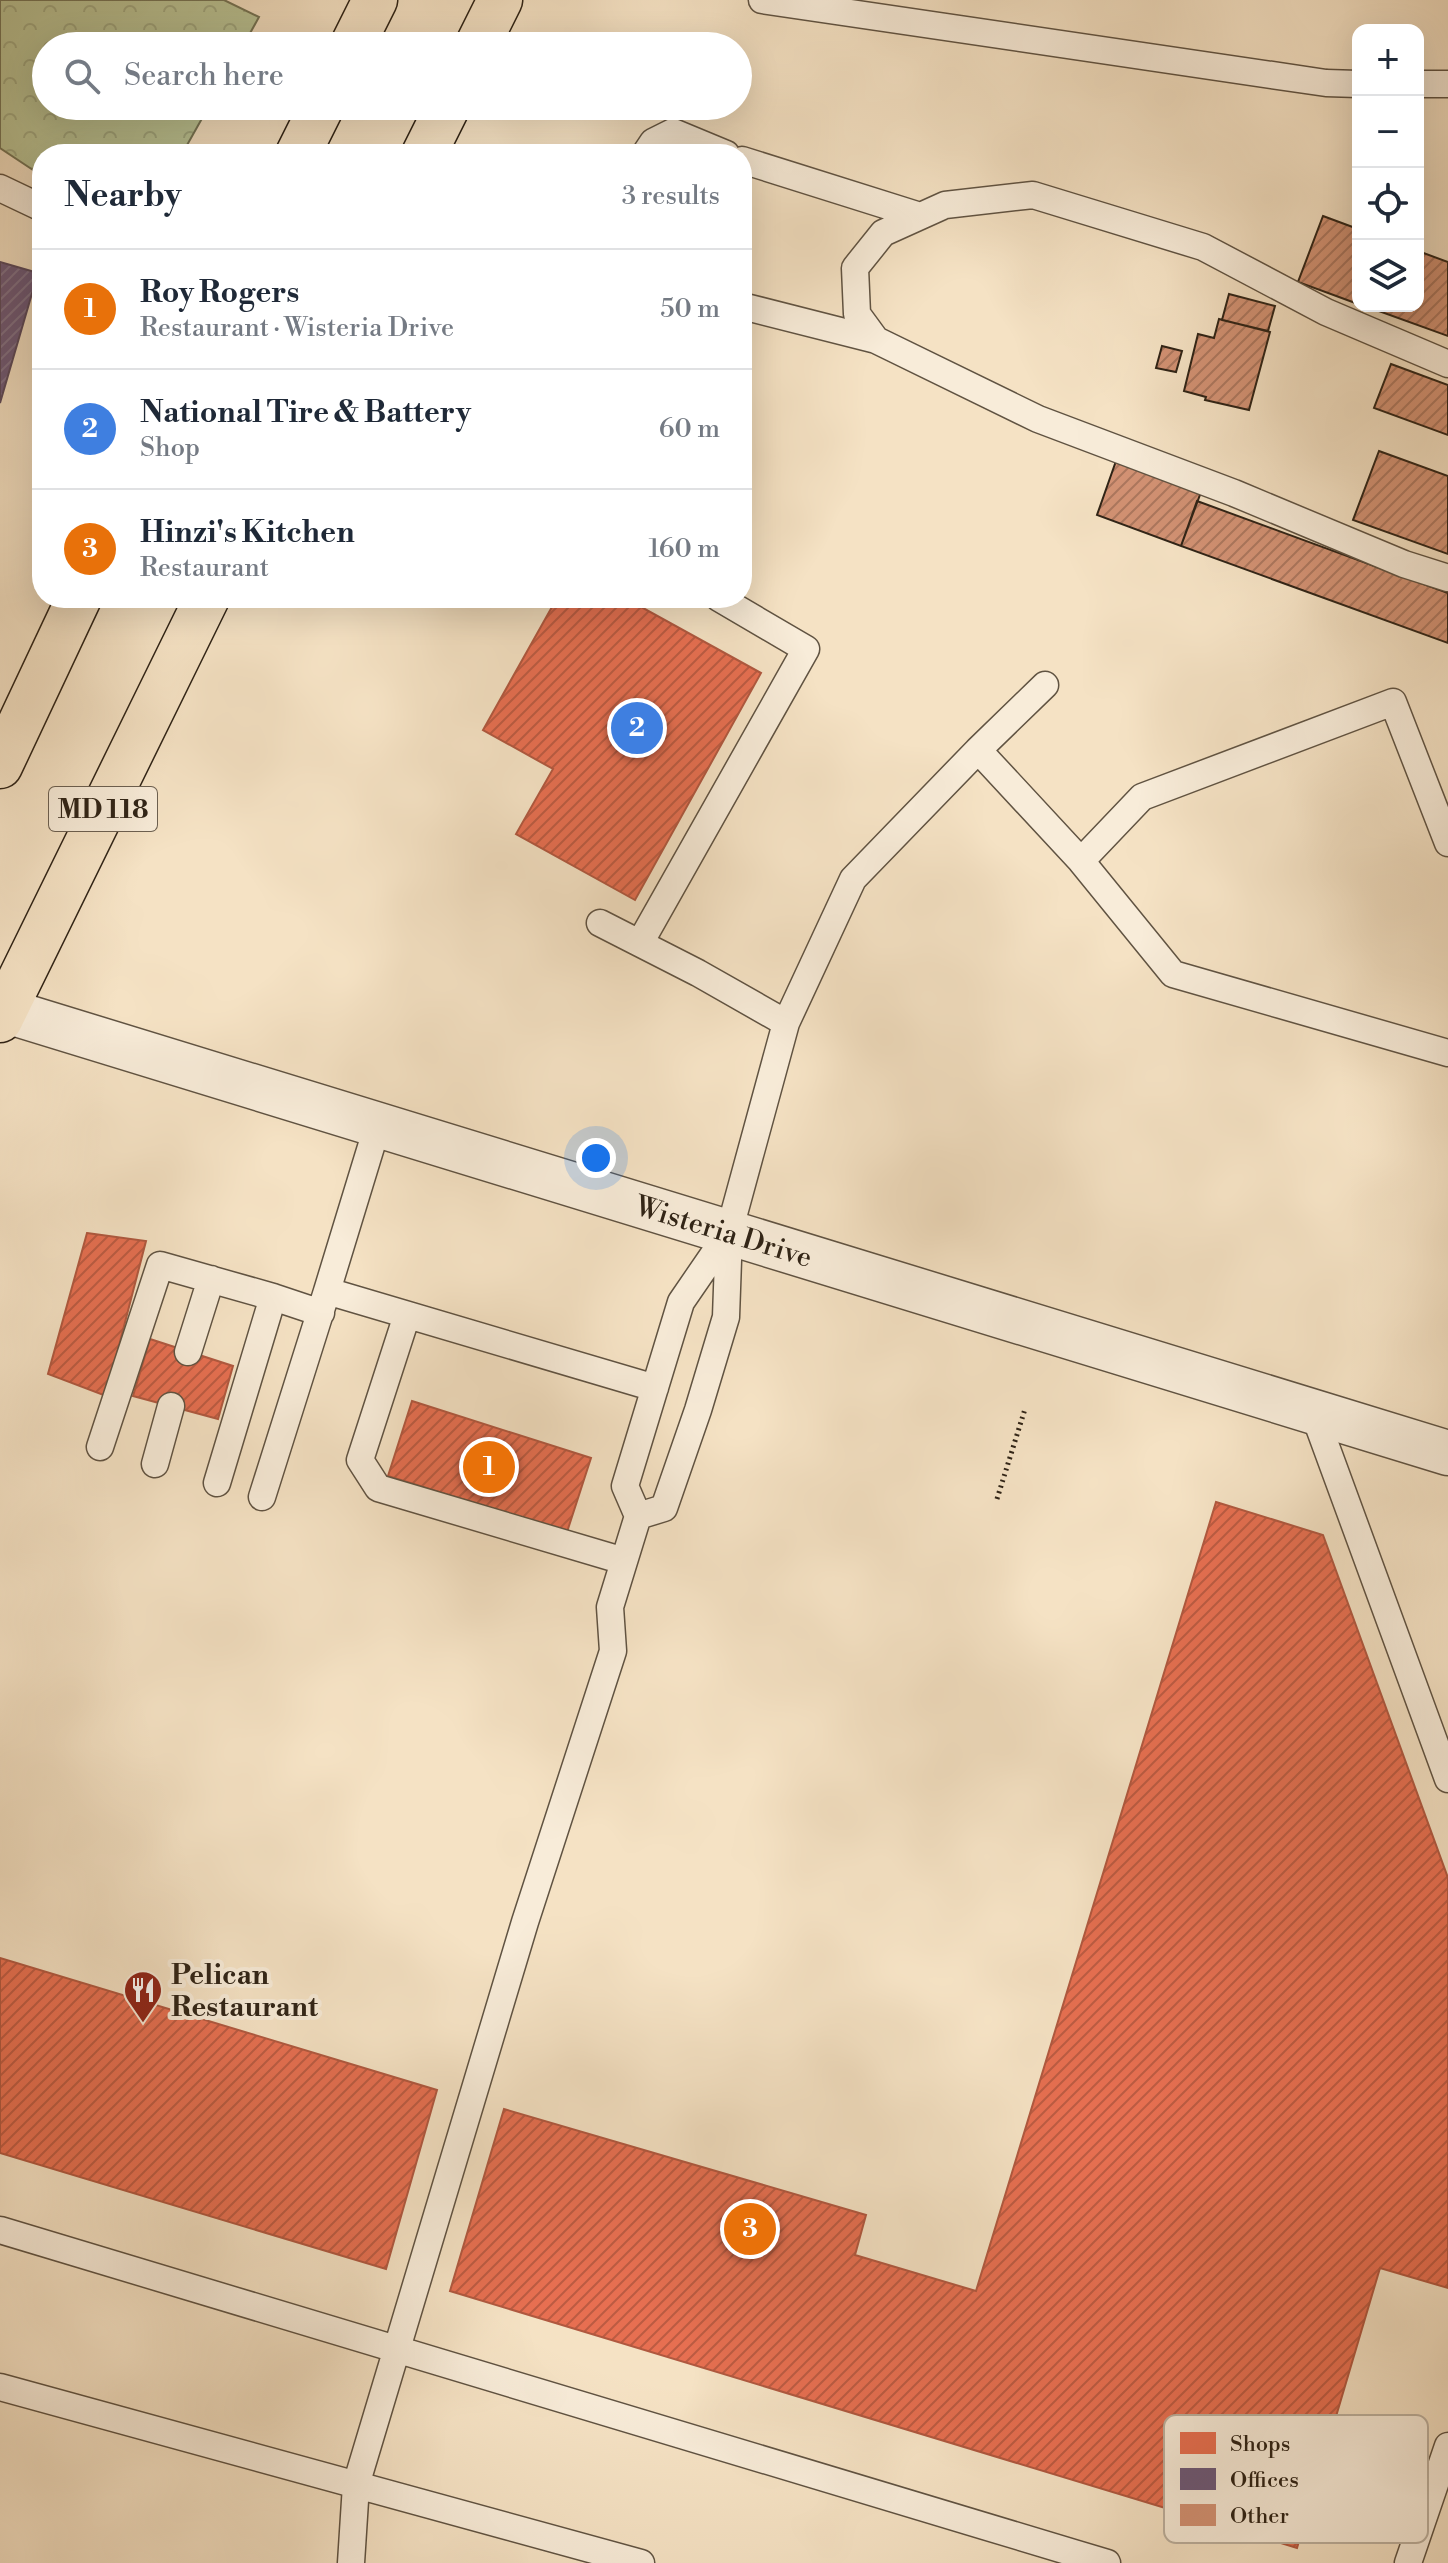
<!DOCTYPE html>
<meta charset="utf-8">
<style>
:root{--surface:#fff;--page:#f2f2f3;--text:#1f2937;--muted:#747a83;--line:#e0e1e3;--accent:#111827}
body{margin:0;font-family:"Libre Bodoni",serif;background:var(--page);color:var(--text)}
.controls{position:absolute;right:24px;top:24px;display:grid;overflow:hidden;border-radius:16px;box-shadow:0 8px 32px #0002}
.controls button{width:72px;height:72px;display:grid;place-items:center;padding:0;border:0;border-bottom:2px solid var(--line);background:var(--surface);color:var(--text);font:40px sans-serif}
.you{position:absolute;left:596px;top:1158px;width:28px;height:28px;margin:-20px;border:6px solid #fff;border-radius:50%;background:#1a73e8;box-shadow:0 0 0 12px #1a73e833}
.badge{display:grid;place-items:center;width:52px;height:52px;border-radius:50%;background:var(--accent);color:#fff;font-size:26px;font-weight:700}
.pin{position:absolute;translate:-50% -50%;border:4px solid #fff;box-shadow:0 2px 8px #0006}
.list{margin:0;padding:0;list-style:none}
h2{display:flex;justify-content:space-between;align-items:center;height:104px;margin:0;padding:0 32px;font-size:34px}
h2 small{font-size:26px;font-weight:400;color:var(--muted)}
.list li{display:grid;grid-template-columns:52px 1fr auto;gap:24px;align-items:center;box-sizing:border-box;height:120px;padding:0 32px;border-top:2px solid var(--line)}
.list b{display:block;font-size:30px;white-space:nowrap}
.list p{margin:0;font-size:26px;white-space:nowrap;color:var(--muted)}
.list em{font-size:26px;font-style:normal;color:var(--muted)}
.icon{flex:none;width:44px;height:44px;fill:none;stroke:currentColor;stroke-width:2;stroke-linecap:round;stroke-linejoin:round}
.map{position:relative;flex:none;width:1448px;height:2563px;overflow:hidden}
.search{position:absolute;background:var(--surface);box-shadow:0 8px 32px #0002;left:32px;top:32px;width:720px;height:88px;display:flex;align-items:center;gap:20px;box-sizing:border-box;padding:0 28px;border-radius:44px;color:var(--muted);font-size:30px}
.panel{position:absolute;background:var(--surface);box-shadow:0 8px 32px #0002;left:32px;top:144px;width:720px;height:464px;border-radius:32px}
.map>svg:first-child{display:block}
.forest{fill:url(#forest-crowns);stroke:#747456;stroke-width:2}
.shops{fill:url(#shops-hatch);stroke:#b0583f;stroke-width:2}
.offices{fill:url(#offices-hatch);stroke:#5a495c;stroke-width:2}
.building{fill:url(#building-hatch);stroke:#2f2316;stroke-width:2}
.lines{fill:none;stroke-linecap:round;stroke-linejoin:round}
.service-casing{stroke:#605342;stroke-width:29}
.tertiary-casing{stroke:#605342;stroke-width:47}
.primary-casing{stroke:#2f2316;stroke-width:47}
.path{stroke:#2f2316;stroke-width:5;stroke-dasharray:2 4;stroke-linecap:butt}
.service{stroke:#f8ecd9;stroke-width:26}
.tertiary{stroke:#f8ecd9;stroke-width:44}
.primary{stroke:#f5e2c4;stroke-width:44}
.labels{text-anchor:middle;stroke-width:8;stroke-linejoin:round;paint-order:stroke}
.shield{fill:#f8ecd9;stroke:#6b5f50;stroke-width:2}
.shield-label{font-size:26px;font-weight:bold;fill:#2f2316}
.street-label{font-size:28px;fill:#2f2316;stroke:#f8ecd9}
.poi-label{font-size:28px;font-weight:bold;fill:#2f2316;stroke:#f8ecd9;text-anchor:start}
.key{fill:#f8ecd9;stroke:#bcb09e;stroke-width:2}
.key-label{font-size:22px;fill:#2f2316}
</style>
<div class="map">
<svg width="1448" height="2563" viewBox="0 0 1448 2563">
<defs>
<pattern id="forest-crowns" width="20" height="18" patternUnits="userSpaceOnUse" patternTransform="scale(2)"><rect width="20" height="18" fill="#b9c496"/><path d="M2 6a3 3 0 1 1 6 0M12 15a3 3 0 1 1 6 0" fill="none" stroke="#9fa881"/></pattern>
<pattern id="shops-hatch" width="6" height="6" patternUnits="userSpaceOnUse" patternTransform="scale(2)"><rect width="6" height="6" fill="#e76f51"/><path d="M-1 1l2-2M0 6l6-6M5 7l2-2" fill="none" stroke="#bc5b42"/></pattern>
<pattern id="offices-hatch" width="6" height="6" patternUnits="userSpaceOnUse" patternTransform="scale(2)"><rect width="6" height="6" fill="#6d597a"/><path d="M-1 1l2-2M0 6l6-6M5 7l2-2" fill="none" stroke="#82728a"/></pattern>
<pattern id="building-hatch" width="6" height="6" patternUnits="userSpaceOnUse" patternTransform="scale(2)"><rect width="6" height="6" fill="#d39274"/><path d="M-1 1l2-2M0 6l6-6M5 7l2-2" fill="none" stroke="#ac775e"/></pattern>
</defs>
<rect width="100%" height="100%" fill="#f5e2c4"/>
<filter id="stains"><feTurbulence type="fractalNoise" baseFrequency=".0025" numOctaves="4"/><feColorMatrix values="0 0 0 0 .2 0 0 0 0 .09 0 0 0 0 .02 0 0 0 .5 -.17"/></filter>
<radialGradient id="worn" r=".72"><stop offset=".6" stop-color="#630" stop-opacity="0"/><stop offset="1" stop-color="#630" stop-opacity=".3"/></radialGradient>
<path class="forest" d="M0 0H224L259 17 243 46H46V106H209L182 154H42V176L0 148Z"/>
<path class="shops" d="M557 598H625L761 673 635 900 516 834 553 769 483 730Z
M87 1233 146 1241 106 1396 48 1374Z
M150 1339 233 1366 218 1419 133 1396Z
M412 1401 591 1458 567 1532 388 1476Z
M1216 1502 1323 1535 1448 1878V2288L1380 2268 1297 2548 450 2291 504 2109 866 2215 855 2255 976 2291Z
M0 1958 437 2090 386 2269 0 2153Z"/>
<path class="offices" d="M0 262 38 273 0 403Z"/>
<path class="building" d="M1323 216 1358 229V304L1298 282Z
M1418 251 1448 262V336L1365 306H1418Z
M1229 294 1275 306 1268 331 1222 320Z
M1219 319 1270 332 1249 410 1205 400 1206 397 1184 391 1198 334 1214 338Z
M1162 346 1182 351 1176 372 1156 368Z
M1391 364 1448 385V435L1374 408Z
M1379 451 1448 476V554L1353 520Z
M1116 461 1201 492 1181 546 1097 515Z
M1197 501 1448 593V643L1181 546Z"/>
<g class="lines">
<defs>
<path id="service" d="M762 0 1326 83 1358 84
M1418 84H1448
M645 154 653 142 673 132 726 154
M742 160 920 216
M0 188 42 208
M742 306 876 340
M1448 364 1326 312 1203 247 1033 195 945 205 883 233 855 268 857 314 876 340 1038 419 1234 493 1404 564 1448 578
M978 750 1081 861
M1448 843 1393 702 1142 797 1081 861 1173 974 1448 1053
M600 923 698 973 786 1023 729 1232 726 1317 698 1410 664 1508 638 1516
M640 943 806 649 719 598
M786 1023 853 879 978 750 1045 685
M327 1291 378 1124
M407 1315 360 1460 378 1488 624 1561
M188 1352 211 1279
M1313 1411 1448 1779
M100 1447 160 1265 273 1297 321 1313
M155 1464 171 1406
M217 1483 273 1297
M262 1497 327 1291 655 1388
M0 2230 1107 2563
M0 2387 641 2563
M351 2563 356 2485 525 1922 613 1651 610 1607 638 1516 625 1486 681 1302 729 1232
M1408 2563 1448 2446"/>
<path id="tertiary" d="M0 1009 1448 1453"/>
<path id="primary" d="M352 46 375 0
M477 46 500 0
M298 154 322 106
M424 154 448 106
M0 766 79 598
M0 1020 207 598"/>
</defs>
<use href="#service" class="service-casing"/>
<use href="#tertiary" class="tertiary-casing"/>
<use href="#primary" class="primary-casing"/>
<path class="path" d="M997 1499 1025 1409"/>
<use href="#service" class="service"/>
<use href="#tertiary" class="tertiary"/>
<use href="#primary" class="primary"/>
</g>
<defs>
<symbol id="restaurant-pin" viewBox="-11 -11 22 30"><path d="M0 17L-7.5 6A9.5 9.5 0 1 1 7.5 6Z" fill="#8f2418" stroke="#f8ecd9"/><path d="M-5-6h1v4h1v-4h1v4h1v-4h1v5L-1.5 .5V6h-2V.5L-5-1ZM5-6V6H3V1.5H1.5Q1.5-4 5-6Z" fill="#fff"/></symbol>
</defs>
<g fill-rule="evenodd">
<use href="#restaurant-pin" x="121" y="1968" width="44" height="60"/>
</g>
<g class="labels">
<rect class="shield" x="49" y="787" width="108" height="44" rx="6"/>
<g class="shield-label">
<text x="103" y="818">MD 118</text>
</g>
<g class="street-label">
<text transform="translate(724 1231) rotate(17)" y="10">Wisteria Drive</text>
</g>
<g class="poi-label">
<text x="171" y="1984">Pelican<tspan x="171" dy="32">Restaurant</tspan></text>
</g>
</g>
<rect x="1164" y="2415" width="264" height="128" rx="12" class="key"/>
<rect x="1180" y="2432" width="36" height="22" fill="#e76f51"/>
<rect x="1180" y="2468" width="36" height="22" fill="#6d597a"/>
<rect x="1180" y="2504" width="36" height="22" fill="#d39274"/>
<g class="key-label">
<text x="1230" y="2451">Shops</text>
<text x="1230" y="2487">Offices</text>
<text x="1230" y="2523">Other</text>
</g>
<rect width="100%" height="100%" filter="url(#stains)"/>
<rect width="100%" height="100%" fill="url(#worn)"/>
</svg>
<div class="controls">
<button>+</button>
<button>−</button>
<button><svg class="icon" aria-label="locate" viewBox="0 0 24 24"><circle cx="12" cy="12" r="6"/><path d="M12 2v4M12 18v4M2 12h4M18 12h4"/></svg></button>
<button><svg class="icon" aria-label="layers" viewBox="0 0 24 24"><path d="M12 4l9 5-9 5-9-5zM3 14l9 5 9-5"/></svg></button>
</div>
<div class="you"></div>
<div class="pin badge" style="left:489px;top:1467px;background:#e8710a">1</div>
<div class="pin badge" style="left:637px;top:728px;background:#3f7fe0">2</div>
<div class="pin badge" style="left:750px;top:2229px;background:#e8710a">3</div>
<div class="search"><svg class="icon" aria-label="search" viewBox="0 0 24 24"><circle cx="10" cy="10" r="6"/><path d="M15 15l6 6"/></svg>Search here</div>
<section class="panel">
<h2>Nearby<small>3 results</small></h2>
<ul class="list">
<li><span class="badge" style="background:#e8710a">1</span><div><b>Roy Rogers</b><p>Restaurant · Wisteria Drive</p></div><em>50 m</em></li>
<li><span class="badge" style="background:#3f7fe0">2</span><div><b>National Tire &amp; Battery</b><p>Shop</p></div><em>60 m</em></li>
<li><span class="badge" style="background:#e8710a">3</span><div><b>Hinzi's Kitchen</b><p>Restaurant</p></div><em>160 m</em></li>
</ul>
</section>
</div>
